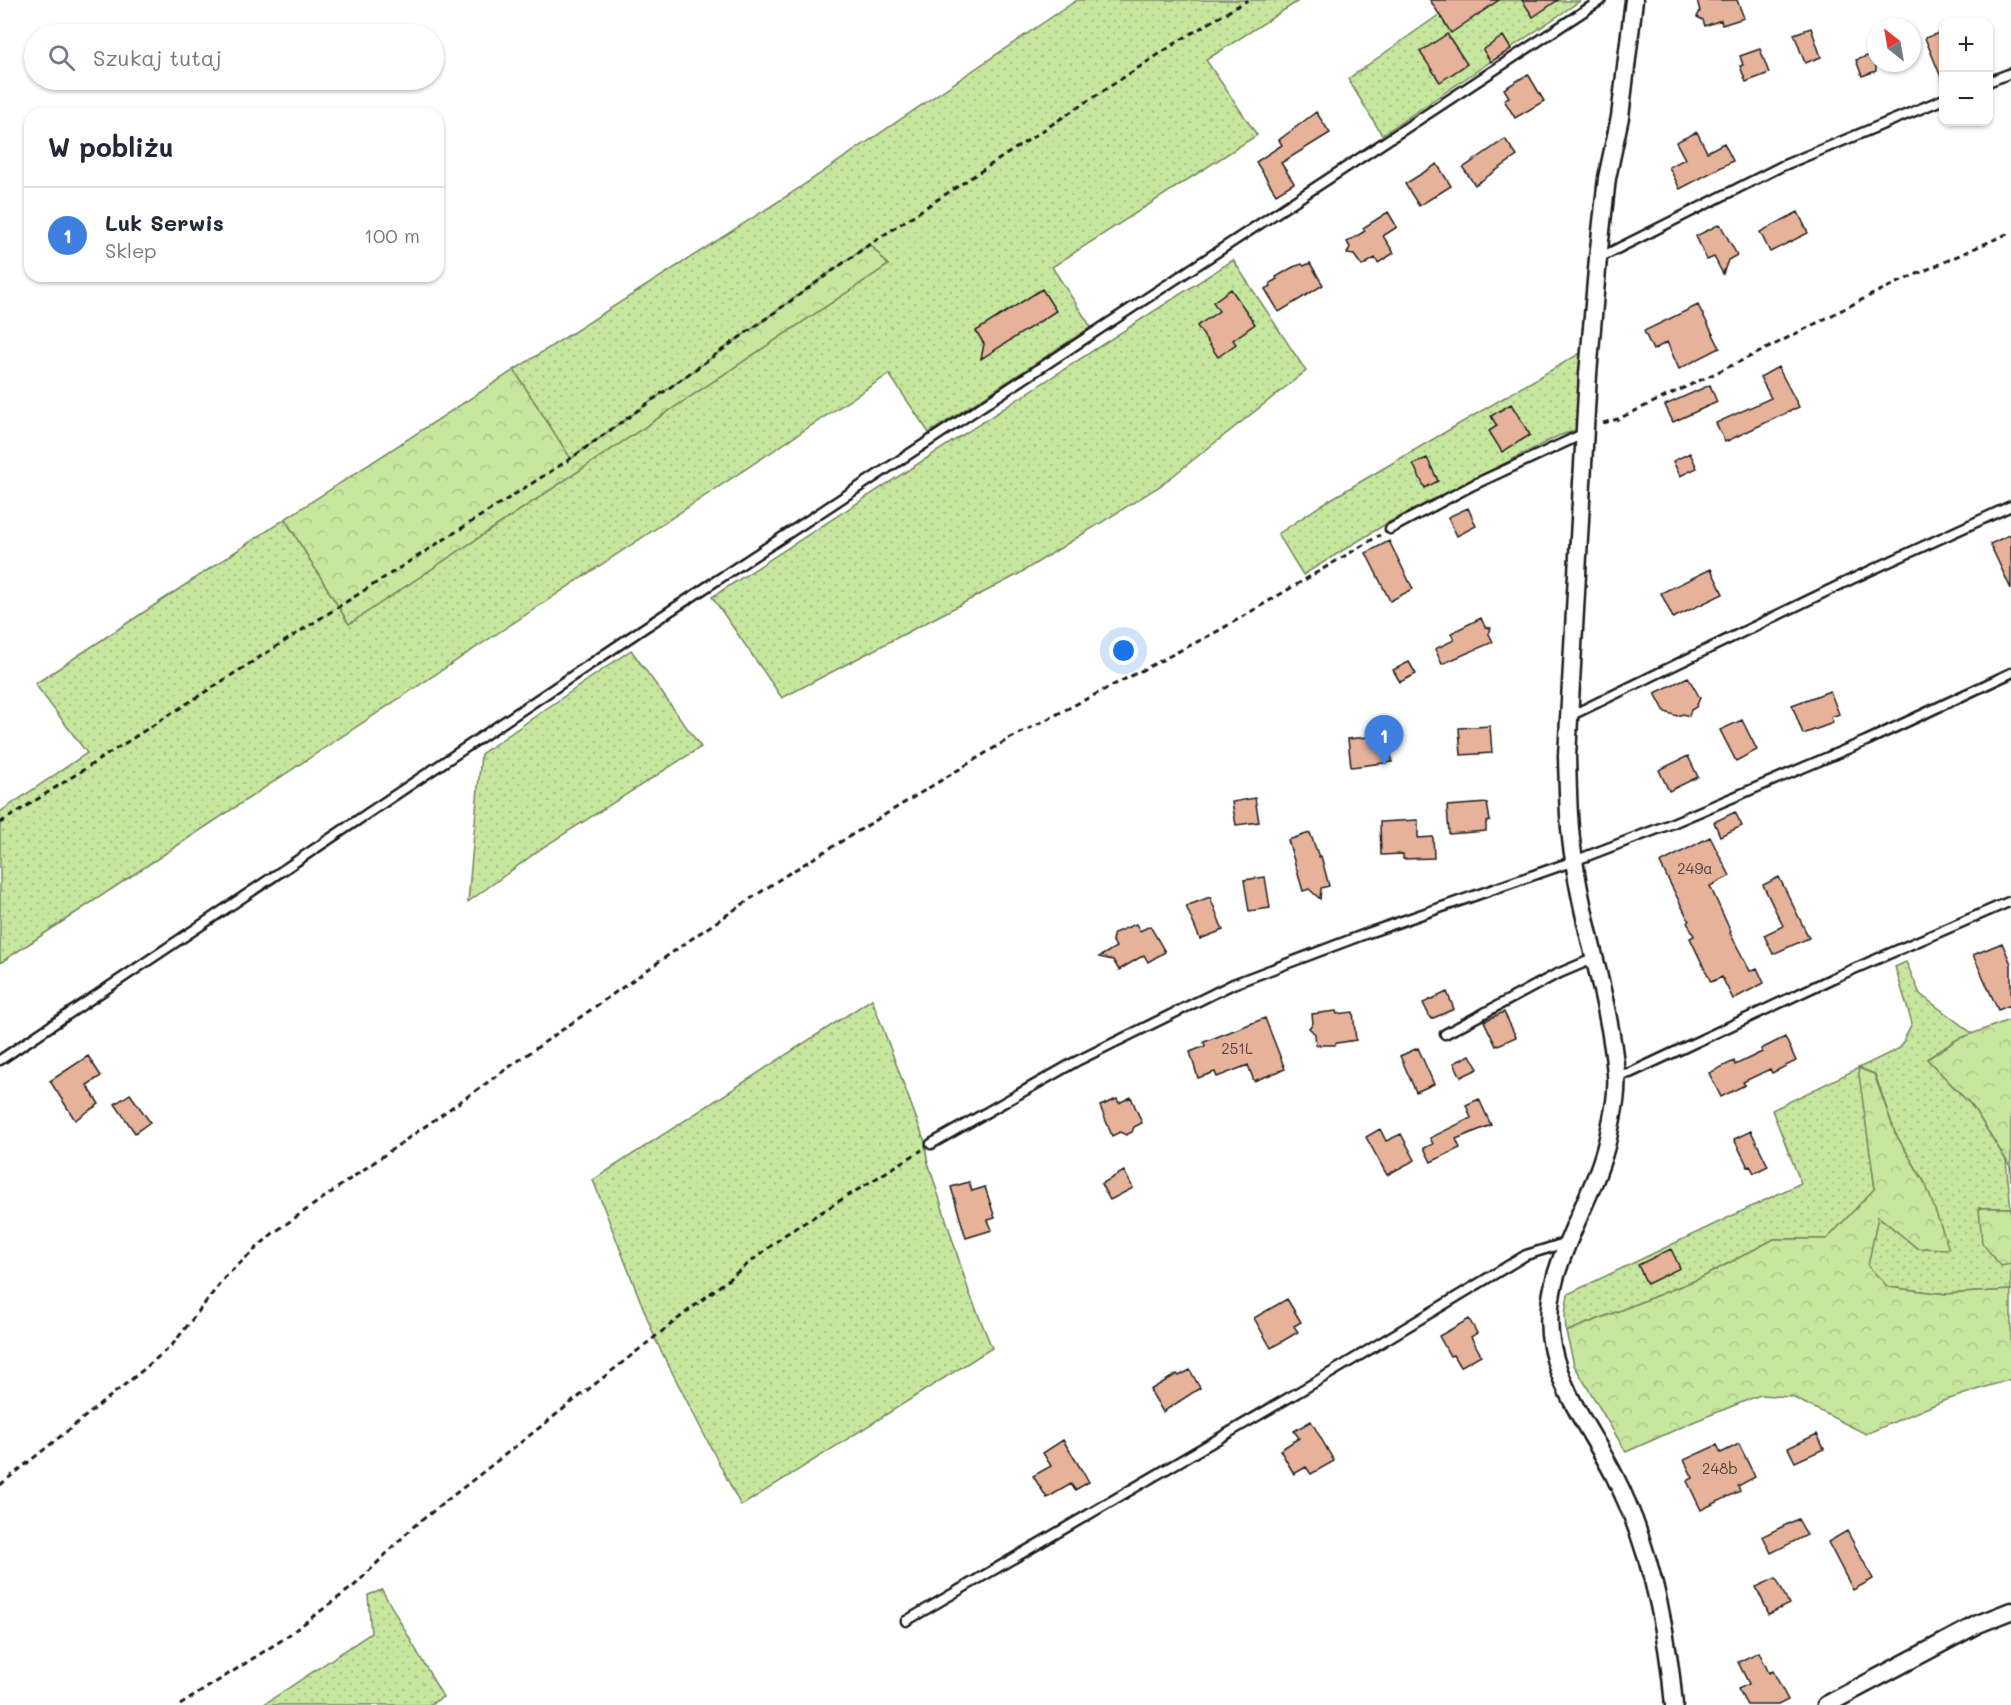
<!DOCTYPE html>
<html lang="pl">
<meta charset="utf-8">
<style>
:root{--surface:#fff;--page:#f2f2f3;--text:#1f2937;--muted:#747a83;--line:#e0e1e3;--accent:#c8321e}
body{margin:0;font-family:Mali,sans-serif;background:var(--page);color:var(--text)}
.controls{position:absolute;right:18px;top:18px;display:grid;overflow:hidden;border-radius:12px;box-shadow:0 2px 4px #0004}
.controls button{width:54px;height:54px;display:grid;place-items:center;padding:0;border:0;border-bottom:2px solid var(--line);background:var(--surface);color:var(--text);font:30px sans-serif}
.compass{position:absolute;left:1867px;top:18px;width:54px;height:54px;border-radius:50%;background:var(--surface);box-shadow:0 2px 4px #0004;rotate:329deg}
.you{position:absolute;left:1124px;top:651px;width:21px;height:21px;margin:-15px;border:4px solid #fff;border-radius:50%;background:#1a73e8;box-shadow:0 0 0 9px #1a73e833}
.badge{display:grid;place-items:center;width:39px;height:39px;border-radius:50%;background:var(--accent);color:#fff;font-size:20px;font-weight:700}
.pin{position:absolute;translate:-50% -50px;filter:drop-shadow(0 2px 3px #0008)}
.pin::after{content:'';position:absolute;top:32px;width:21px;height:18px;background:inherit;clip-path:polygon(0 0,100% 0,50% 100%)}
.list{margin:0;padding:0;list-style:none}
h2{display:flex;justify-content:space-between;align-items:center;height:78px;margin:0;padding:0 24px;font-size:26px}
h2 small{font-size:20px;font-weight:400;color:var(--muted)}
.list li{display:grid;grid-template-columns:39px 1fr auto;gap:18px;align-items:center;box-sizing:border-box;height:96px;padding:0 24px;border-top:2px solid var(--line)}
.list b{display:block;font-size:22px;white-space:nowrap}
.list p{margin:0;font-size:20px;white-space:nowrap;color:var(--muted)}
.list em{font-size:20px;font-style:normal;color:var(--muted)}
.icon{flex:none;width:33px;height:33px;fill:none;stroke:currentColor;stroke-width:2;stroke-linecap:round;stroke-linejoin:round}
.map{position:relative;flex:none;width:2011px;height:1705px;overflow:hidden}
.search{position:absolute;background:var(--surface);box-shadow:0 2px 4px #0004;left:24px;top:24px;width:420px;height:66px;display:flex;align-items:center;gap:15px;box-sizing:border-box;padding:0 21px;border-radius:33px;color:var(--muted);font-size:22px}
.panel{position:absolute;background:var(--surface);box-shadow:0 2px 4px #0004;left:24px;top:108px;width:420px;height:174px;border-radius:18px}
.map>svg:first-child{display:block}
.grass{fill:url(#grass-dots);stroke:#72825e;stroke-width:1.5}
.forest{fill:url(#forest-crowns);stroke:#72825e;stroke-width:1.5}
.building{fill:#e6b29a;stroke:#1c1c1c;stroke-width:1.5}
.lines{fill:none;stroke-linecap:round;stroke-linejoin:round}
.lane-casing{stroke:#1c1c1c;stroke-width:13}
.street-casing{stroke:#1c1c1c;stroke-width:21}
.path{stroke:#1c1c1c;stroke-width:3;stroke-dasharray:6 4.5;stroke-linecap:butt}
.lane{stroke:#fff;stroke-width:8}
.street{stroke:#fff;stroke-width:16}
.labels{text-anchor:middle;stroke-width:4.5;stroke-linejoin:round;paint-order:stroke}
.number-label{font-size:15px;fill:#4e423c}
</style>
<div class="map">
<svg width="2011" height="1705" viewBox="0 0 2011 1705">
<defs>
<pattern id="grass-dots" width="8" height="8" patternUnits="userSpaceOnUse" patternTransform="scale(1.5)"><rect width="8" height="8" fill="#c7e79f"/><path d="M2 2h.1M6 6h.1" fill="none" stroke="#aac688" stroke-width="1.8" stroke-linecap="round"/></pattern>
<pattern id="forest-crowns" width="20" height="18" patternUnits="userSpaceOnUse" patternTransform="scale(1.5)"><rect width="20" height="18" fill="#c7e79f"/><path d="M2 6a3 3 0 1 1 6 0M12 15a3 3 0 1 1 6 0" fill="none" stroke="#aac688"/></pattern>
</defs>
<rect width="100%" height="100%" fill="#fff"/>
<filter id="ink" filterUnits="userSpaceOnUse"><feTurbulence type="fractalNoise" baseFrequency=".0167" numOctaves="2"/><feDisplacementMap in="SourceGraphic" scale="12" xChannelSelector="R" yChannelSelector="G"/><feConvolveMatrix kernelMatrix="1 2 1 2 8 2 1 2 1" color-interpolation-filters="sRGB"/></filter>
<g filter="url(#ink)">
<path class="grass" d="M1077 0H1300L1206 60 1257 135 1052 267 1091 327 929 433 889 374 0 963V812L87 753 35 684 285 519 349 624 888 265 870 244 570 459 514 370 790 194Z
M1460 0 1580 1 1382 135 1348 79Z
M1233 260 1306 371 1160 486 1017 575 782 698 712 597Z
M1582 352 1577 430 1558 436 1389 522 1303 575 1278 534 1326 502Z
M631 650 701 747 545 846 468 902 481 754Z
M1906 962 1920 994 1973 1034 1958 1039 1927 1059 1973 1107 2006 1160 2011 1208H1979L2001 1265 2011 1264V1290L1946 1294 1887 1287 1867 1266 1878 1216 1917 1248 1926 1185 1895 1133 1875 1074 1859 1068 1875 1189 1827 1239H1774L1701 1278 1566 1332 1565 1315 1568 1294 1801 1183 1772 1110 1900 1048 1912 1023 1895 967Z
M872 999 925 1142 927 1159 969 1292 992 1348 741 1506 657 1343 593 1180Z
M382 1590 443 1697 429 1705H263L371 1633 368 1595Z"/>
<path class="forest" d="M870 244 888 265 349 624 285 519 514 370 571 459Z
M2009 1020 2011 1023V1181L2010 1166 1973 1107 1927 1059 1958 1039Z
M1858 1068 1874 1074 1895 1133 1926 1185 1949 1249 1917 1248 1878 1216 1868 1266 1888 1287 1946 1294 2011 1290V1379L1943 1401 1866 1434 1792 1397 1760 1395 1693 1422 1626 1452 1574 1365 1566 1332 1701 1278 1774 1239H1827L1875 1188Z
M1979 1208H2011V1264L2001 1266 1982 1243Z"/>
<path class="building" d="M1430 0H1499L1451 33Z
M1522 0H1558L1533 17Z
M1697 0H1737L1744 18 1722 25 1721 20 1705 26 1703 20 1697 17 1700 11Z
M1811 28 1821 57 1805 63 1794 34Z
M1944 31V82H1943L1925 38Z
M1447 34 1467 64 1440 82 1420 52Z
M1503 36 1511 49 1491 62 1483 50Z
M1760 49 1769 73 1746 82 1740 66 1743 65 1740 56Z
M1876 53V71L1862 76 1856 60Z
M1528 74 1544 101 1515 118 1504 100 1509 97 1504 89Z
M1316 112 1330 133 1281 163 1294 183 1276 194 1256 162 1282 145 1279 140Z
M1697 132 1707 152 1724 143 1733 161 1680 189 1669 167 1685 159 1676 142Z
M1505 139 1517 156 1475 185 1463 168Z
M1437 164 1451 186 1419 206 1405 184Z
M1388 212 1397 227 1383 236 1394 253 1378 263 1375 258 1362 266 1354 255 1347 254 1350 247 1347 242 1365 231 1363 228Z
M1798 212 1808 233 1770 252 1760 232Z
M1720 224 1737 255 1728 260 1723 274 1714 257 1707 260 1696 236Z
M1310 263 1323 285 1279 312 1265 289 1271 286 1270 283 1277 279 1276 277 1293 267 1302 264 1304 266Z
M1042 289 1056 311 981 359 984 344 976 331Z
M1231 289 1255 324 1233 340 1236 344 1218 357 1197 326 1219 311 1213 302Z
M1698 305 1720 348 1679 369 1667 342 1653 350 1644 331Z
M1778 367 1799 407 1725 442 1716 423 1771 398 1760 377Z
M1710 385 1717 402 1673 422 1665 405Z
M1511 404 1530 435 1502 452 1489 431 1497 426 1491 416Z
M1690 453 1697 468 1680 476 1673 461Z
M1427 458 1438 481 1425 488 1413 464Z
M1468 508 1476 526 1457 536 1448 517Z
M2011 534V589L1990 544Z
M1389 541 1413 589 1390 601 1366 553Z
M1711 569 1723 594 1673 618 1661 593Z
M1481 618 1485 627 1491 628 1489 634 1493 642 1442 664 1435 649 1454 640 1451 633Z
M1409 662 1416 674 1400 682 1393 670Z
M1688 677 1700 698 1696 707 1691 710 1689 716 1683 714 1677 716 1665 712 1655 693Z
M1830 691 1839 714 1831 717 1833 723 1803 734 1792 705Z
M1742 720 1757 750 1736 761 1720 730Z
M1490 726 1492 753 1461 755 1459 728Z
M1389 735 1392 762 1351 767 1348 739Z
M1688 756 1698 777 1669 791 1659 770Z
M1255 798 1259 822 1236 825 1232 802Z
M1487 803 1490 821 1486 822V831L1449 834 1447 806Z
M1735 812 1742 826 1720 836 1714 822Z
M1418 820V838L1433 837 1434 858 1403 859V854L1381 855 1380 822Z
M1310 833 1319 857 1321 856 1329 886 1321 888 1320 899 1309 889 1303 891 1288 840Z
M1710 837 1730 876 1710 886 1731 932 1730 933 1750 971 1757 968 1764 983 1733 999 1722 977 1711 982 1690 938 1694 936 1687 922 1689 921 1660 863Z
M1265 877 1270 908 1249 911 1244 880Z
M1779 877 1809 938 1773 954 1764 935 1783 926 1763 885Z
M1210 897 1223 930 1200 939 1186 906Z
M1136 924 1140 931 1150 926 1165 952 1148 962 1144 955 1119 970 1113 960 1099 957 1116 947 1112 940 1114 933Z
M2002 943 2011 964V1005L1998 1010 1973 955Z
M1447 992 1454 1009 1431 1019 1423 1003Z
M1336 1011 1337 1014 1353 1012 1356 1040 1337 1043 1335 1045H1316L1315 1034 1309 1028 1313 1023 1312 1014Z
M1504 1012 1516 1037 1496 1046 1484 1021Z
M1265 1018 1285 1069 1254 1081 1248 1065 1217 1077 1215 1072 1198 1078 1190 1052 1205 1046 1204 1042Z
M1785 1037 1796 1061 1772 1073 1770 1069 1743 1082 1745 1085 1721 1097 1709 1073 1734 1061 1735 1065 1762 1052 1761 1049Z
M1418 1048 1434 1084 1416 1092 1400 1056Z
M1470 1055 1478 1069 1461 1077 1454 1063Z
M88 1056 101 1076 87 1085 99 1104 75 1120 50 1081Z
M130 1094 150 1122 135 1133 115 1104Z
M1131 1097 1142 1123 1134 1127 1132 1132 1126 1135 1120 1132 1112 1136 1100 1106 1117 1099 1119 1103Z
M1479 1099 1491 1125 1456 1139 1460 1148 1431 1162 1424 1148 1433 1144 1430 1138 1471 1118 1466 1105Z
M1380 1129 1386 1141 1401 1134 1415 1160 1387 1175 1366 1137Z
M1751 1131 1768 1166 1754 1173 1750 1166 1748 1167 1734 1139Z
M1124 1171 1133 1188 1110 1200 1101 1184Z
M969 1182 972 1191 985 1187 995 1218 988 1220 992 1230 966 1238 951 1187Z
M1671 1249 1680 1268 1647 1284 1638 1265Z
M1287 1299 1301 1322 1294 1326 1298 1332 1271 1348 1254 1318Z
M1469 1319 1477 1333 1471 1337 1481 1355 1460 1367 1453 1355 1450 1356 1439 1336Z
M1190 1370 1200 1388 1163 1412 1150 1390 1177 1374 1179 1376Z
M1311 1421 1334 1461 1311 1474 1306 1467 1294 1474 1280 1450 1299 1438 1294 1431Z
M1817 1434 1824 1449 1795 1462 1788 1448Z
M1063 1440 1089 1482 1075 1490 1071 1484 1047 1498 1033 1476 1051 1466 1043 1453Z
M1739 1444 1755 1477 1738 1486 1740 1491 1701 1510 1687 1481 1693 1478 1684 1460 1717 1445 1721 1453Z
M1798 1519 1807 1535 1771 1553 1763 1536Z
M1847 1531 1873 1579 1853 1590 1828 1542Z
M1776 1578 1789 1604 1769 1614 1756 1587Z
M1759 1652 1769 1673 1773 1671 1788 1700 1778 1705H1747L1738 1689 1749 1684 1738 1662Z"/>
<g class="lines">
<defs>
<path id="lane" d="M1988 82 2011 73
M1599 258 1782 166 1944 99
M1390 529 1473 485 1585 433
M1570 716 1852 579 2011 506
M1445 1034 1555 975 1595 958
M0 1060 641 630 1601 0
M1616 1075 1630 1073 1833 978 2011 901
M931 1144 1075 1062 1233 984 1368 933 1574 861 1668 825 1866 741 2011 673
M906 1621 1319 1380 1526 1255 1568 1242"/>
<path id="street" d="M1634 0 1620 117 1607 178 1598 258 1588 374 1567 756C1568 791 1568 825 1574 860 1584 932 1610 1001 1616 1074 1618 1095 1612 1118 1608 1138 1593 1208 1536 1272 1552 1347 1562 1395 1592 1432 1614 1475 1650 1546 1667 1627 1674 1705
M1826 1705 1978 1624 2011 1611"/>
</defs>
<use href="#lane" class="lane-casing"/>
<use href="#street" class="street-casing"/>
<path class="path" d="M1603 423 1618 419 1760 352 1877 292 2011 232
M0 823 570 459 870 244 1182 39 1248 0
M0 1485 143 1370 173 1344 226 1276 272 1234 697 935 783 877 1007 740 1220 630 1380 535
M180 1705 282 1640 355 1585 413 1527 786 1234 922 1150"/>
<use href="#lane" class="lane"/>
<use href="#street" class="street"/>
</g>
</g>
<g class="labels">
<g class="number-label">
<text x="1695" y="874">249a</text>
<text x="1237" y="1054">251L</text>
<text x="1720" y="1474">248b</text>
</g>
</g>
</svg>
<div class="controls">
<button>+</button>
<button>−</button>
</div>
<svg class="compass" viewBox="-18 -18 36 36"><path d="M0-13l5 13h-10z" fill="#e53935"/><path d="M0 13l5-13h-10z" fill="#747a83"/></svg>
<div class="you"></div>
<div class="pin badge" style="left:1384px;top:765px;background:#3f7fe0">1</div>
<div class="search"><svg class="icon" aria-label="search" viewBox="0 0 24 24"><circle cx="10" cy="10" r="6"/><path d="M15 15l6 6"/></svg>Szukaj tutaj</div>
<section class="panel">
<h2>W pobliżu<small></small></h2>
<ul class="list">
<li><span class="badge" style="background:#3f7fe0">1</span><div><b>Luk Serwis</b><p>Sklep</p></div><em>100 m</em></li>
</ul>
</section>
</div>
